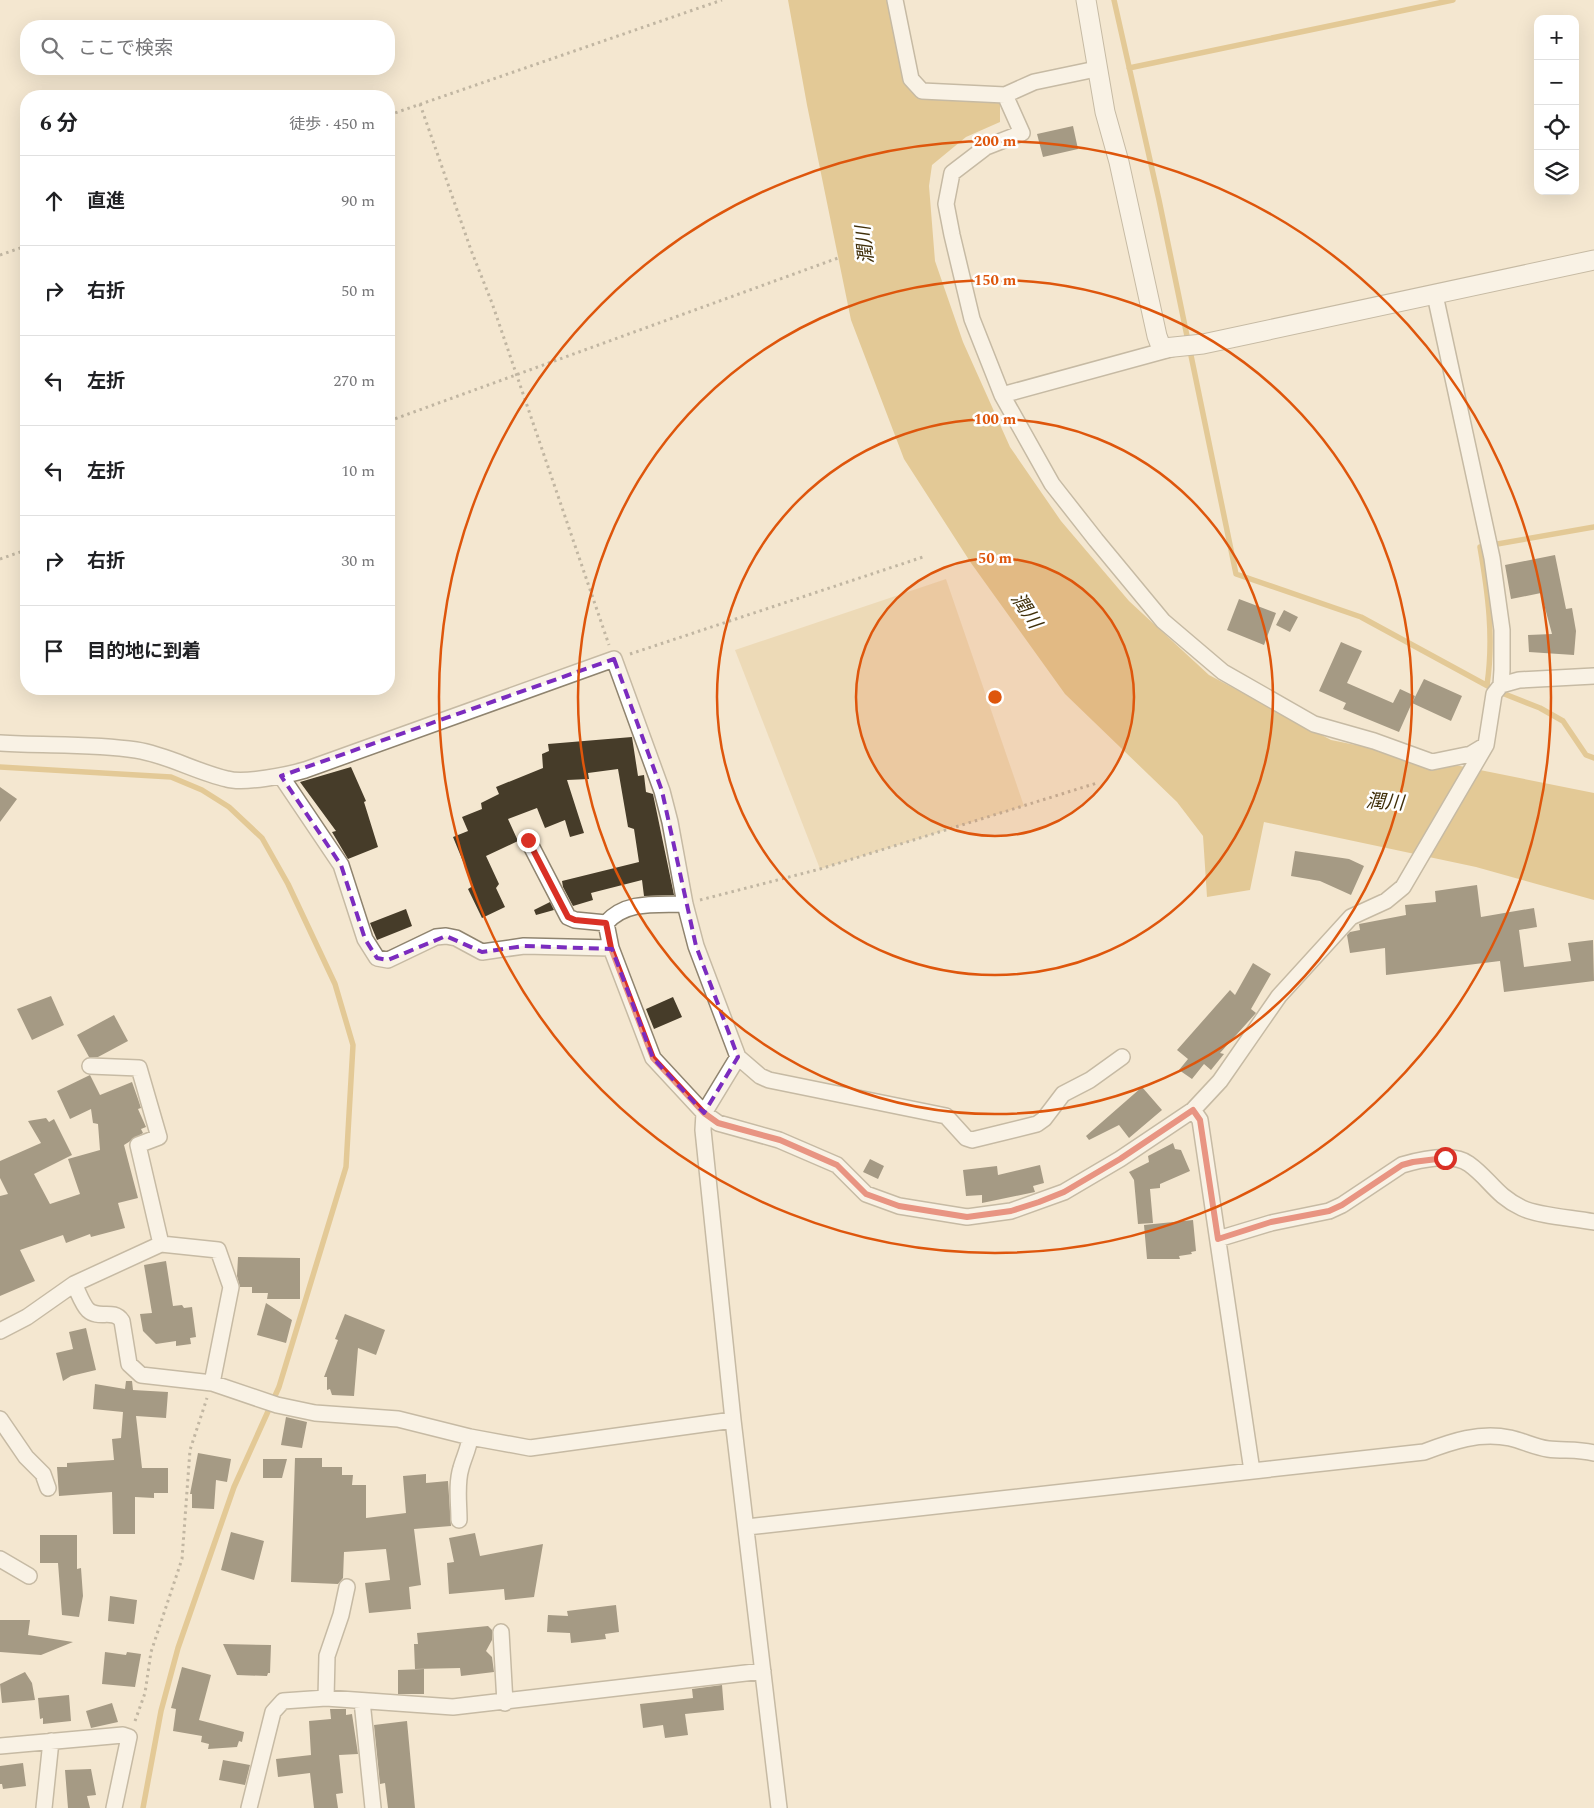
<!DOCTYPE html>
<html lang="ja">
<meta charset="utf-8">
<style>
:root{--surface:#fff;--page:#f2f2f2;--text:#202124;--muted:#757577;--line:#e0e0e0}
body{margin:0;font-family:Spectral,"Noto Sans JP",serif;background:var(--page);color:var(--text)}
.controls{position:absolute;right:15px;top:15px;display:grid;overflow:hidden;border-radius:10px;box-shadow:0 5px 20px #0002}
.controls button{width:45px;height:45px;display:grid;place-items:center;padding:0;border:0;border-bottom:1px solid var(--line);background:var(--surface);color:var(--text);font:25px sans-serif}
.stop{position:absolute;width:15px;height:15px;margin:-11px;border:4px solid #d93025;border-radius:50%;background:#fff}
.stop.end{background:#d93025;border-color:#fff;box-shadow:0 1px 5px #0008}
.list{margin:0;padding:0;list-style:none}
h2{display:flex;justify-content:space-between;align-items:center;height:65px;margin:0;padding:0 20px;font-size:21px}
h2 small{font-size:16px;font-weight:400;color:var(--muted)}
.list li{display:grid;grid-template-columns:32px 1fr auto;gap:15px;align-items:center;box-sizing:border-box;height:90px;padding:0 20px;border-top:1px solid var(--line)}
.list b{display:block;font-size:19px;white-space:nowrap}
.list em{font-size:16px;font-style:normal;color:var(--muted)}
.icon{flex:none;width:28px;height:28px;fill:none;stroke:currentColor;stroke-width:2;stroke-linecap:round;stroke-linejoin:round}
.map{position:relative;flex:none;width:1594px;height:1808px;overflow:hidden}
.search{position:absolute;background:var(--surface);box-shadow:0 5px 20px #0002;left:20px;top:20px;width:375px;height:55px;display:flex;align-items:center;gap:12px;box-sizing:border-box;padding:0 18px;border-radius:20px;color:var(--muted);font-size:19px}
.panel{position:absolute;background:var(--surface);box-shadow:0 5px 20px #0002;left:20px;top:90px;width:375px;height:605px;border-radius:20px}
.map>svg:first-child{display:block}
.green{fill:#e5ca9a}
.water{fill:#cfa550}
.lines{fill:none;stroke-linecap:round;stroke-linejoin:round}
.stream{stroke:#cfa550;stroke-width:5.5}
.building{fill:#463c29}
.minor-casing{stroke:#8f846f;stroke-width:18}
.tertiary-casing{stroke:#8f846f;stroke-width:21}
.path{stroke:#837a6b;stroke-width:3;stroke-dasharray:2.5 4;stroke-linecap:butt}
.minor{stroke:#fff;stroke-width:15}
.tertiary{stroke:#fff;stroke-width:19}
.route{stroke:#d93025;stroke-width:6}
.marked{fill:none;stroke:#7b2cbf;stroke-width:4;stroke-dasharray:10 6;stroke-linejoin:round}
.ring{fill:none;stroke:#de560c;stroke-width:2.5}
.labels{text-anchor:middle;stroke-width:5;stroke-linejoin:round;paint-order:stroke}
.water-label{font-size:19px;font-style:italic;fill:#402f09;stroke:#fff}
.centre{fill:#de560c;stroke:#fff;stroke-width:2.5}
.ring-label{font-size:15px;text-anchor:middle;font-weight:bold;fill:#de560c;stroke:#fff;stroke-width:5;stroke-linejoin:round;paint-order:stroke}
</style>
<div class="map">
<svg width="1594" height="1808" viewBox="0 0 1594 1808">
<rect width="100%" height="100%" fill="#f4e7d0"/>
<path class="green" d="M946 579 1024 806 820 869 735 650Z"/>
<path class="water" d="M788 0H887L906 83 1000 101V122L966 137 932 165 929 186 935 261 963 342 1010 447 1061 521 1129 601 1209 675 1331 740 1594 793V900L1476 867 1264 822 1250 890 1207 897 1203 836 1177 802 1065 694 971 563 904 459 851 320 807 105Z"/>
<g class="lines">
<path class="stream" d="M1114 0 1159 200 1236 574 1361 617 1497 691 1540 708 1563 721 1586 755 1594 758
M1129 68 1453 0
M1487 685C1494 638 1488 593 1480 547L1594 527
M0 767 171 777 202 790 229 807 262 838 288 884 335 984 353 1045 346 1167 279 1387 234 1487 178 1648 161 1711 143 1808"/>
</g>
<path class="building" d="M1073 126 1078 149 1043 157 1037 134Z
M1555 555 1566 609 1572 608 1576 631 1574 655 1529 652 1528 635 1552 634 1541 593 1511 599 1505 565Z
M1239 599 1276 613 1264 645 1227 630Z
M1284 610 1298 617 1290 632 1276 625Z
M1341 642 1362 651 1347 683 1393 703 1400 689 1415 696 1399 732 1343 709 1346 703 1319 691Z
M1424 679 1462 696 1451 721 1412 703Z
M632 737 638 776 644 775 646 792 653 794 674 895 644 896 642 880 591 893 593 900 573 906 563 887 562 881 639 862 634 829 628 827 618 769 588 773 589 779 567 780 584 833 570 837 565 820 545 828 537 808 508 819 518 841 486 856 499 884 496 888 505 907 482 918 468 889 473 886 453 837 468 831 462 817 482 809 481 803 499 794 496 787 543 768 542 754 549 751 548 744Z
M351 767 366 801 364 802 378 847 348 859 332 832 336 831 300 782Z
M0 787 17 799 0 822Z
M1295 851 1349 859 1364 866 1351 895 1320 881 1291 876Z
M1477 885 1481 917 1534 908 1537 927 1519 930 1524 967 1571 961 1568 943 1593 940 1594 981 1504 992 1500 961 1386 975 1385 948 1350 953 1347 935 1350 932 1360 930 1359 924 1406 915 1405 905 1436 902 1435 891Z
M550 902 554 910 536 915 534 910Z
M406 909 412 926 377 940 370 923Z
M1253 963 1271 974 1251 1009 1256 1013 1220 1053 1224 1054 1211 1070 1204 1064 1192 1079 1179 1070 1188 1059 1177 1050 1230 990 1235 995Z
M51 996 64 1025 32 1040 17 1009Z
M673 997 682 1017 654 1029 646 1009Z
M114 1015 128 1041 98 1057H89L77 1035Z
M90 1075 100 1095 132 1082 138 1099 141 1108 138 1109 146 1127 141 1129 143 1133 124 1145 138 1198 118 1203 125 1228 91 1237 90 1234 66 1243 63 1235 20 1250 35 1281 0 1296V1196L8 1194 0 1178V1161L41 1143 28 1121 46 1118 49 1122 54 1119 72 1155 34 1174 50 1204 80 1194 68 1159 100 1150 98 1124 93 1123 91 1109 70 1119 57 1091Z
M1142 1087 1162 1110 1129 1138 1119 1125 1089 1140 1086 1136Z
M1173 1143 1175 1149 1181 1150 1190 1171 1160 1184V1188L1150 1189 1153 1223 1138 1224 1134 1180 1129 1172 1149 1162 1148 1156Z
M870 1159 884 1166 878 1179 863 1172Z
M1040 1165 1044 1183 1033 1186 1035 1192 982 1203V1195L966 1196 963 1170 997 1166 998 1175Z
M1193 1220 1196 1251 1191 1252 1192 1254 1179 1256 1180 1259H1147L1144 1225Z
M238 1257 300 1258V1299H267L268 1293H252V1287H240L237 1276Z
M166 1261 173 1306 182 1305 184 1308 192 1307 196 1337 190 1338 191 1344 176 1346V1341L156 1344 143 1331 140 1314 152 1313 144 1265Z
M266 1303 292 1320 286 1343 257 1335Z
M345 1314 385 1330 376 1355 358 1348 354 1396 332 1395 330 1389 327 1390V1377H324L338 1340 335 1339Z
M86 1328 96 1370 71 1376 63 1381 56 1353 73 1349 69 1332Z
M126 1381H132L133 1390 168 1392 166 1418 136 1416 142 1468H168V1493H154V1498L135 1497V1534H113L112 1492 59 1496 57 1467H67V1463L114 1460 112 1439 121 1438 123 1412 93 1409 95 1384 125 1389Z
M286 1417 307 1422 302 1448 281 1445Z
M198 1453 231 1459 227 1482 216 1480 214 1509 192 1508V1494H190Z
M295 1458H322V1467H342V1475H353L352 1485H366V1518L406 1513 403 1476 426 1474V1483L448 1481 451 1526 414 1529 421 1585 409 1587 411 1609 369 1613 365 1583 390 1580 386 1549 344 1552 343 1578 338 1584 291 1582Z
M263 1459H287L282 1478H263Z
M231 1532 264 1541 254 1580 221 1570Z
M475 1533 480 1556 543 1544 534 1597 505 1600 504 1589 449 1594 447 1563 454 1562 449 1538Z
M40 1535H77V1569L81 1568 83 1596 79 1617 62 1615 58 1563H40Z
M110 1596 137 1600 134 1624 108 1621Z
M616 1605 619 1632 605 1634 606 1639 571 1643 570 1633 547 1632 548 1615 568 1616 567 1611Z
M0 1620H30L28 1635 73 1642 41 1655 0 1652Z
M488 1626 492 1630V1640L486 1651 492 1657 494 1672 461 1676 460 1668 415 1669 414 1644H418L417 1633Z
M223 1644 271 1645 270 1673H268L267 1676 237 1675Z
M105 1652 126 1655 127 1652 141 1654 135 1687 102 1684Z
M182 1667 211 1675 199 1720 244 1732 242 1742 239 1741 237 1747 208 1749 209 1744 201 1742 202 1736 173 1731 176 1709 171 1708Z
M424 1669V1694H398V1670Z
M25 1672 32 1683 35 1700 2 1703 0 1684Z
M722 1685 724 1710 685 1714 688 1735 665 1738 663 1725 643 1728 640 1704 693 1698 692 1689Z
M69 1695 71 1721 43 1724V1718L40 1719 38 1698Z
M112 1703 118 1722 91 1728 86 1711Z
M330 1709H346V1715L352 1714 358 1754 339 1755 343 1793 336 1794 338 1808H314L310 1773 278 1777 276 1759 311 1755 309 1721 331 1719Z
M407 1721 415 1808H388L385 1783 380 1784 374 1725Z
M223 1760 250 1765 245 1785 219 1780Z
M23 1763 26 1786 3 1789 2 1784H0V1766Z
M91 1769 96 1795 87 1796 90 1808H68L65 1770Z"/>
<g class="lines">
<defs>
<path id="minor" d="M895 0 911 79 922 91 1005 95 1034 82 1096 69
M1005 95 1022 133 986 147 952 173 946 204 952 235 972 319 1002 395 1174 348
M1002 395 1052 484 1096 540 1163 621 1223 672 1314 724 1374 741 1432 762 1471 754 1486 745
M1501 685 1519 680 1594 676
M0 743C45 746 91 743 136 750 168 755 196 772 227 779 244 784 288 775 305 770L614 659 662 791 670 822 685 904 696 946 738 1057 704 1113 703 1130 733 1420 779 1808
M281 776 341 865 365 939 377 958 388 960 436 937 446 936 456 938 482 952 524 946 611 948
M528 840 568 917 575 920 606 923C626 900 657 905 685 904
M606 923 611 948 653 1058 704 1113 718 1123 779 1140 837 1165 866 1194 899 1206 967 1217 1011 1211 1064 1192 1120 1159 1193 1110 1220 1081 1279 996 1351 917 1386 901 1403 887 1486 745 1494 694 1501 685 1502 670V630L1492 558 1435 295
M738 1057 760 1076 769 1080 946 1116 966 1138 972 1140 1037 1124 1044 1119 1063 1094 1090 1080 1122 1057
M90 1066 139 1068 159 1137 138 1145 161 1244
M1193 1110 1200 1120 1252 1471
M1218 1239 1271 1223 1329 1211 1342 1205 1402 1165C1419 1160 1453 1152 1469 1164 1490 1179 1495 1195 1522 1208 1539 1216 1574 1218 1594 1222
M74 1284C78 1291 82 1304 88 1310 99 1320 113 1308 122 1321L129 1364 141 1375 212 1383 277 1405 315 1413 398 1419 470 1437 530 1448 733 1420
M0 1331 27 1317 74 1284 161 1244 218 1250 231 1287 212 1383
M0 1419 26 1457 43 1474 48 1488
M459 1520C459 1503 456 1484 461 1468 464 1457 469 1448 470 1437
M747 1527 1424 1452C1453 1441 1479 1432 1510 1438 1523 1441 1535 1447 1548 1449 1563 1451 1578 1449 1594 1453
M0 1559 29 1576
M501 1632 505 1703
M326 1698 327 1656 341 1615 347 1587
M362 1701 373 1808
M0 1746 123 1735 129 1737 114 1808
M44 1808 51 1741
M249 1808 273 1712 283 1701 326 1698 453 1707 763 1671"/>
<path id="tertiary" d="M1086 0 1105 112 1119 162 1157 336 1160 344 1164 348 1203 344 1594 260"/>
</defs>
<use href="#minor" class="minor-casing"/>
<use href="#tertiary" class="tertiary-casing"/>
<path class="path" d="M420 104 471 250 492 303 609 645
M389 115 722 0
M0 255 26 246
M389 421 838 258
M0 559 26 550
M630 654 923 557
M700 900 820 869 1097 783
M135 1721 145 1693 151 1652 182 1559 190 1450 207 1398"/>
<use href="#minor" class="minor"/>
<use href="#tertiary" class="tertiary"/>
</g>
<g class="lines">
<path class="route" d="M528 840 568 917 575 920 606 923 611 948 653 1058 704 1113 718 1123 780 1140 837 1165 866 1194 899 1206 967 1217 1011 1211 1039 1202 1064 1192 1120 1159 1193 1110 1200 1120 1218 1239 1271 1222 1329 1211 1342 1205 1402 1165 1413 1162 1445 1158"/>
</g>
<path d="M0 0H1594V1808H0ZM614 659 662 791 696 946 738 1057 704 1113 653 1058 612 949 524 946 482 952 446 936 388 960 377 958 365 939 341 865 281 776Z" fill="#f4e7d0" fill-opacity=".55" fill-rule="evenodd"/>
<path class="marked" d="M614 659 662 791 696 946 738 1057 704 1113 653 1058 612 949 524 946 482 952 446 936 388 960 377 958 365 939 341 865 281 776Z"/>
<circle cx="995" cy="697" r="139" fill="#de560c" fill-opacity=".12"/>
<g class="ring">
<circle cx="995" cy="697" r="139"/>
<circle cx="995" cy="697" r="278"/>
<circle cx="995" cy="697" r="417"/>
<circle cx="995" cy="697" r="556"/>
</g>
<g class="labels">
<g class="water-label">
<text transform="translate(864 245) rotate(-96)" y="7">潤川</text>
<text transform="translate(1027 610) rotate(57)" y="7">潤川</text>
<text transform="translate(1385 801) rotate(4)" y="7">潤川</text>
</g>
</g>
<circle cx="995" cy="697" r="8" class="centre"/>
<g class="ring-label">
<text x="995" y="146">200 m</text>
<text x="995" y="285">150 m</text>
<text x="995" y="424">100 m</text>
<text x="995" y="563">50 m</text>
</g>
</svg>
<div class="controls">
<button>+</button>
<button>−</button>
<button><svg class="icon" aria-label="locate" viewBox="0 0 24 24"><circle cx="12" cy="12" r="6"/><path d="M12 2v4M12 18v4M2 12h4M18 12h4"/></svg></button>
<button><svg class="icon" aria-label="layers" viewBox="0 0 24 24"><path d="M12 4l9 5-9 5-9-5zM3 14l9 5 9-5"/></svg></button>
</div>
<div class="stop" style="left:1445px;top:1158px"></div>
<div class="stop end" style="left:528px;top:840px"></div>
<div class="search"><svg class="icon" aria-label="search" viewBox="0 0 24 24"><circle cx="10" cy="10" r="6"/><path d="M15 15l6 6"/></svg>ここで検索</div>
<section class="panel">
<h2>6 分<small>徒歩 · 450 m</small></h2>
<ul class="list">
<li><svg class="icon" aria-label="ahead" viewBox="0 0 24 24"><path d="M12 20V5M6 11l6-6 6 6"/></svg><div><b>直進</b></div><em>90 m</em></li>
<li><svg class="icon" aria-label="right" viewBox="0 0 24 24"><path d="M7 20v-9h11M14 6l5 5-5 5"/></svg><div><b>右折</b></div><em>50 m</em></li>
<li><svg class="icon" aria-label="left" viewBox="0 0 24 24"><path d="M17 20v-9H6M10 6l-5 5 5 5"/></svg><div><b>左折</b></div><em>270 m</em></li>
<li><svg class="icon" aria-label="left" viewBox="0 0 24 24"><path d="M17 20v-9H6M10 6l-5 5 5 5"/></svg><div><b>左折</b></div><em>10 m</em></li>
<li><svg class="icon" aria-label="right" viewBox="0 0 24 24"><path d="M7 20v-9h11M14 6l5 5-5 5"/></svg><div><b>右折</b></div><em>30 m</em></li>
<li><svg class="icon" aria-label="arrive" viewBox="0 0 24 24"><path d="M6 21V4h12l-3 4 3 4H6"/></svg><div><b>目的地に到着</b></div></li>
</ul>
</section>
</div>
